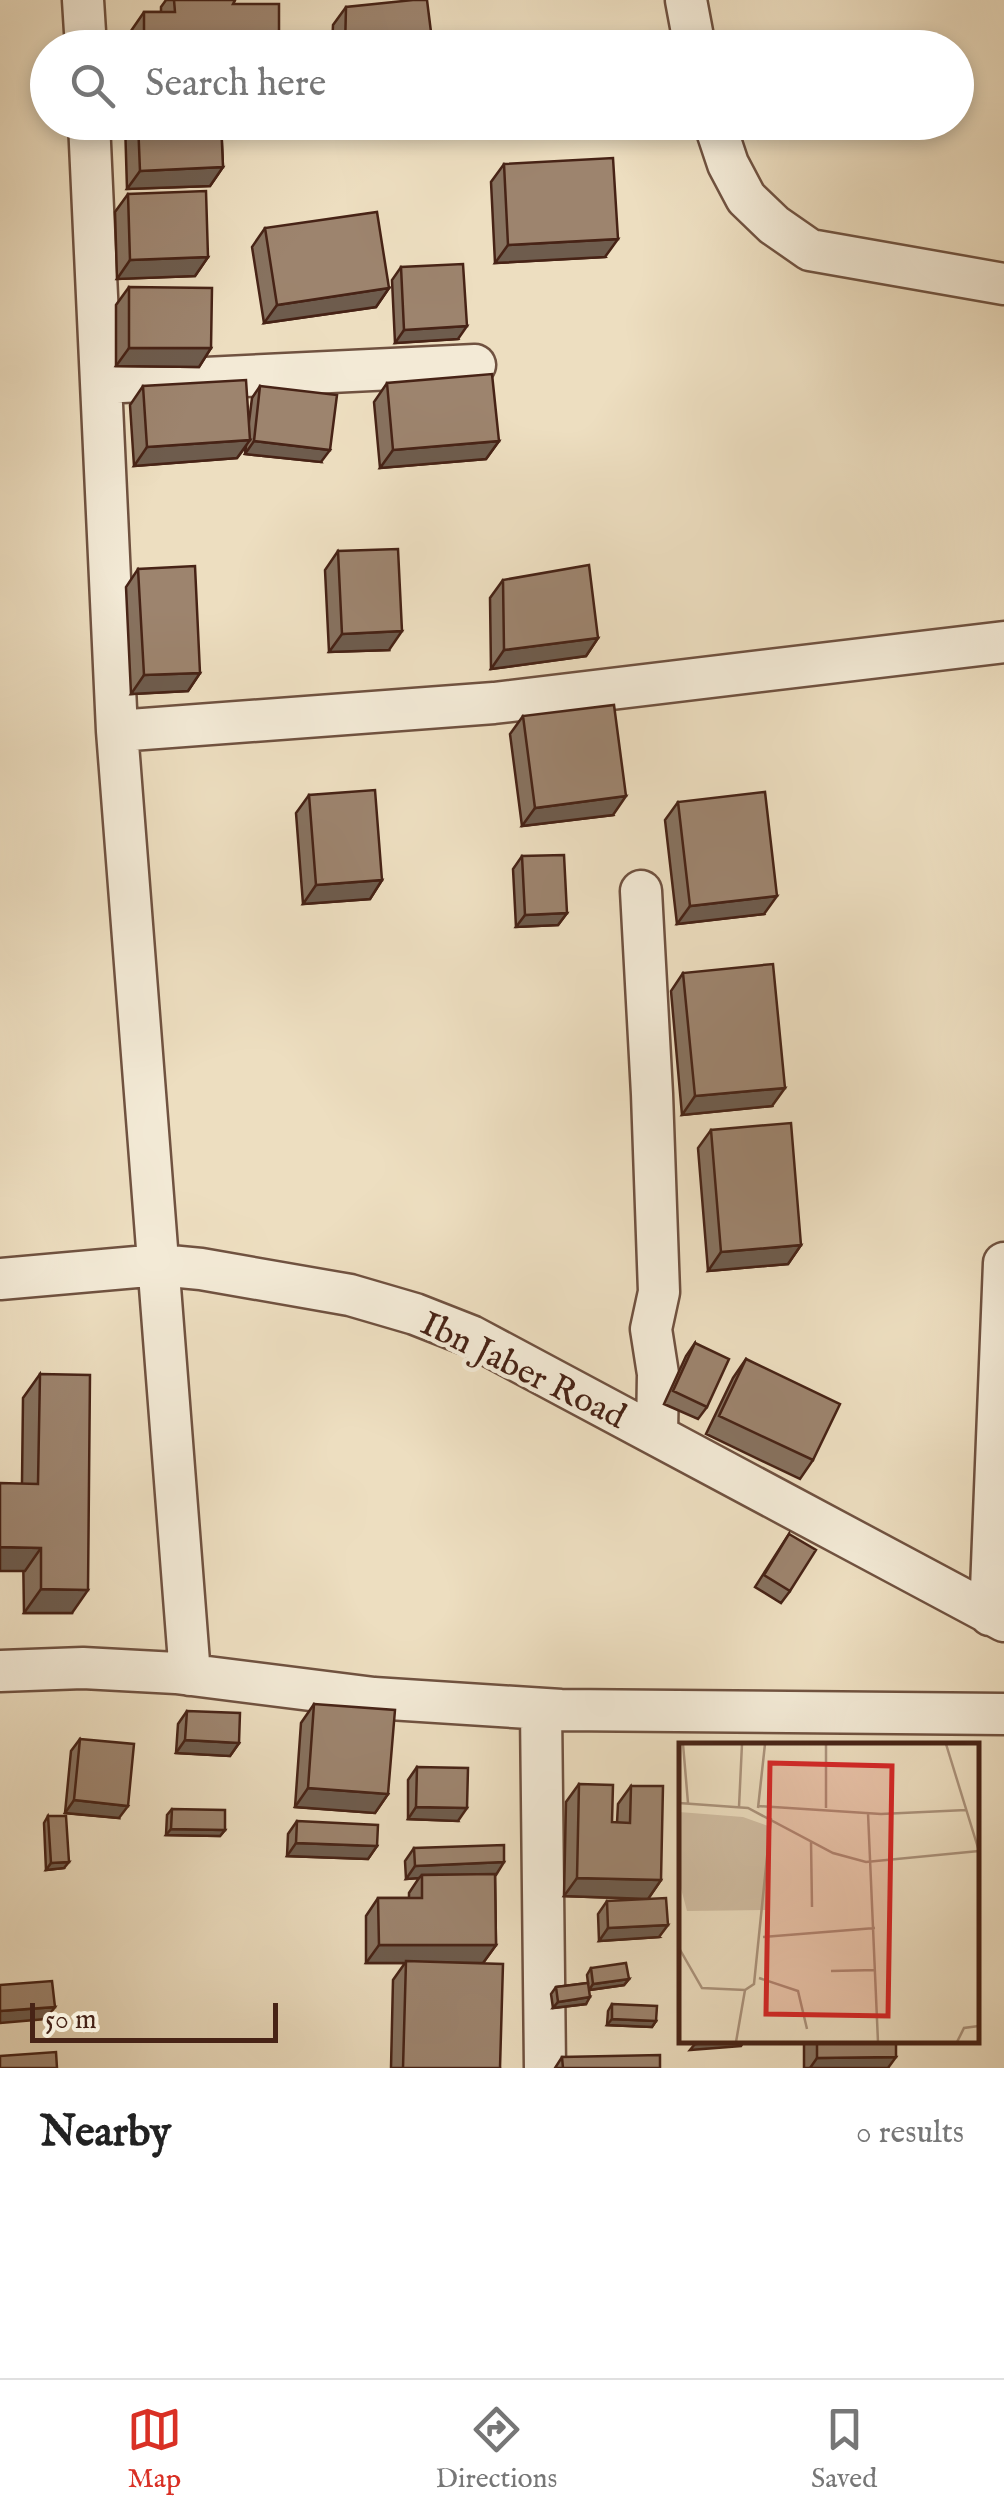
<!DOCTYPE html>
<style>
:root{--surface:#fff;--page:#f6f6f6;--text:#222;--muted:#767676;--line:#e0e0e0;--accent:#d93025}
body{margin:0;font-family:"IM FELL English",serif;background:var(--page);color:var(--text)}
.scale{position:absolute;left:30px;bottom:25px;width:248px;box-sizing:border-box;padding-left:10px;border:5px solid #472316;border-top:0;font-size:28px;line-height:35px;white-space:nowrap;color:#472316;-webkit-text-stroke:8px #f3ead6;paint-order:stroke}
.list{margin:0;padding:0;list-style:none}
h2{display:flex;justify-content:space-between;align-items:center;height:130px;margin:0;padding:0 40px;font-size:42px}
h2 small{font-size:32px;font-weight:400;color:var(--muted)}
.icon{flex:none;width:55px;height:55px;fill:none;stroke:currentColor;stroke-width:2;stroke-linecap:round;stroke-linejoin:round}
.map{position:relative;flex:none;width:1004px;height:2068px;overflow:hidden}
.search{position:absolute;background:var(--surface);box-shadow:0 5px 15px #0003;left:30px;right:30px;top:30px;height:110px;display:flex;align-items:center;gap:25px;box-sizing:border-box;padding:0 35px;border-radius:55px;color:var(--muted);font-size:38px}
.sheet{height:310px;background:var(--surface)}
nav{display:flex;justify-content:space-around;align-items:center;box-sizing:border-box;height:140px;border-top:2px solid var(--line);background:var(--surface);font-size:28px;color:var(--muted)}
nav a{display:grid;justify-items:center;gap:5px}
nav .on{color:var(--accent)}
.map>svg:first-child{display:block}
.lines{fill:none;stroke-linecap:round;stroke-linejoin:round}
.street-casing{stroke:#705240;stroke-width:45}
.street{stroke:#f3ead6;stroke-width:40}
.wall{fill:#87725f;stroke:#472316;stroke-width:2.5}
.shaded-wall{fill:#6e5c4d;stroke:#472316;stroke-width:2.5}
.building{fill:#9d846e;stroke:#472316;stroke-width:2.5}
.labels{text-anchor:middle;stroke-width:9;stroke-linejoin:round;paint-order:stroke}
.street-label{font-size:35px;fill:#472316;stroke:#f3ead6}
.inset-road{fill:none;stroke:#ab937c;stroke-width:2.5}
.view{fill:#d62828;fill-opacity:0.15;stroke:#d62828;stroke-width:5}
.inset-edge{fill:none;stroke:#472316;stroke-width:5}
</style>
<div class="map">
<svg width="1004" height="2068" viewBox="0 0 1004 2068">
<rect width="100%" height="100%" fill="#eddec0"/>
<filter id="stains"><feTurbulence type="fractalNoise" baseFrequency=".002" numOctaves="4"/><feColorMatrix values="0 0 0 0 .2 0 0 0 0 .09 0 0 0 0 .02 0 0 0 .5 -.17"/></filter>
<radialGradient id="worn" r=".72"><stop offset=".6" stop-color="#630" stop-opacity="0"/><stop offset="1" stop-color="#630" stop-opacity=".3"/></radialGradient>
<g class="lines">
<defs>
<path id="street" d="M83 0 86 48
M686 0 695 48
M89 122 117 731 190 1675
M714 122 728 164 746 198 774 225 810 250 1004 284
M101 383 475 365
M117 731 494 703 1004 642
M641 891 652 1094 659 1292 651 1329 658 1374 657 1435
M0 1279 159 1265 201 1269 350 1295 415 1314 471 1336 1004 1621
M990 1615 1004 1263
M0 1671 83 1668 176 1673 374 1698 561 1710 1004 1714
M541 1709 545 2068"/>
</defs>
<use href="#street" class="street-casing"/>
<use href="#street" class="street"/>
</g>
<path class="wall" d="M166 0H235L233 4 279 48H131V31L144 12H161V7Z
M346 7 433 48H332L333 25Z
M125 122H221L223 167 210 186 127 189Z
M504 164 605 257 495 263 491 182Z
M128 194 208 257 195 276 117 279 115 212Z
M265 228 389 288 376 307 264 323 252 247Z
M401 267 458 339 395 343 392 280Z
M129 287 211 348 199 367 116 366V305Z
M387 383 499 441 486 459 380 468 374 402Z
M143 386 249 422 252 398 260 386 321 462 245 454 246 446 237 458 134 466 130 405Z
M338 551 389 650 329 652 325 570Z
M138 569 200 673 188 691 131 694 126 587Z
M503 580 598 638 586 656 491 669 490 598Z
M523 716 613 815 522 826 510 734Z
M309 795 382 880 370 899 303 904 296 813Z
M678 802 764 914 677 924 665 820Z
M522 856 567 913 558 925 516 927 513 869Z
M683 973 772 1106 682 1115 671 991Z
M711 1130 801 1245 788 1264 708 1271 698 1148Z
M695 1343 707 1407 698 1419 664 1404 686 1356Z
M746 1359 813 1460 800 1479 706 1434 733 1378Z
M40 1374 72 1613H24L22 1483 23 1398Z
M789 1534 790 1591 781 1603 755 1587Z
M314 1704 388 1794 375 1813 295 1807 301 1723Z
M187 1711 239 1743 230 1756 176 1753 178 1724Z
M80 1739 119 1818 65 1813 71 1751Z
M417 1767 458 1821 408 1819V1780Z
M579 1784 612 1822 617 1823 618 1804 631 1786 661 1880 648 1899 564 1896 566 1802Z
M172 1809 225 1830 220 1836 166 1835 167 1815Z
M48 1816 64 1868 46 1870 44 1823Z
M297 1821 377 1846 368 1859 287 1856 288 1834Z
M414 1848 495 1875 496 1945 483 1963 500 2068H391L393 1980 405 1963H366V1916L378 1898H409V1893L419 1878 406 1879 405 1861Z
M607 1901 659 1937 599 1941 598 1914Z
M591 1968 629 1979 624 1985 589 1990 586 2004 553 2008 551 1994 556 1987 588 1983 587 1975Z
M612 2004 656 2021 652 2027 607 2025 608 2011Z
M804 2040H896L888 2068H804Z
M562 2057 660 2068H555Z"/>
<path class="shaded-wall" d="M332 122H404L402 125H330Z
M223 167 210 186 127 189 140 171Z
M618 239 605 257 495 263 508 245Z
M208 257 195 276 117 279 130 260Z
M389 288 376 307 264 323 277 305Z
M467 326 458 339 395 343 404 330Z
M129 348H211L199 367 116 366Z
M250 440 237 458 134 466 147 447Z
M254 441 330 450 321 462 245 454Z
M499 441 486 459 380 468 393 450Z
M402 631 389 650 329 652 342 634Z
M598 638 586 656 491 669 504 650Z
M200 673 188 691 131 694 144 675Z
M626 796 613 815 522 826 535 808Z
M382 880 370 899 303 904 316 885Z
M777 896 764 914 677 924 690 906Z
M567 913 558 925 516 927 525 915Z
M785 1088 772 1106 682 1115 695 1096Z
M801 1245 788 1264 708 1271 721 1252Z
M0 1547 41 1548 25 1571H0Z
M41 1589 88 1590 72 1613H24Z
M185 1740 239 1743 230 1756 176 1753Z
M308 1788 388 1794 375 1813 295 1807Z
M74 1800 128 1806 119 1818 65 1813Z
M416 1807 467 1808 458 1821 408 1819Z
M171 1829 225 1830 220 1836 166 1835Z
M296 1843 377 1846 368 1859 287 1856Z
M69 1862 64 1868 46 1870 51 1863Z
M504 1862 496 1875H422L419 1878 406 1879 415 1866Z
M577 1878 661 1880 648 1899 564 1896Z
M668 1925 659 1937 599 1941 608 1928Z
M379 1945H496L483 1963H366Z
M629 1979 624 1985 589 1990 593 1984Z
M590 1997 586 2004 553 2008 558 2002Z
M55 2007 46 2019 0 2023V2011Z
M612 2019 656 2021 652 2027 607 2025Z
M730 2040H745L741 2046 690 2050 695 2044Z
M896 2057 888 2068H810L817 2058Z"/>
<path class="building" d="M174 0H235L233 4H279V48H144V12H175Z
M413 0H427L433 48H345L346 7Z
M138 122H221L223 167 140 171Z
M613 158 618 239 508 245 504 164Z
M206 191 208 257 130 260 128 194Z
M377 212 389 288 277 305 265 228Z
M463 264 467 326 404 330 401 267Z
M129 287 212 288 211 348H129Z
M492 374 499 441 393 450 387 383Z
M246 380 250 440 147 447 143 386Z
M260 386 337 395 330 450 254 441Z
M398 549 402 631 342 634 338 551Z
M589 565 598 638 504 650 503 580Z
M195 566 200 673 144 675 138 569Z
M614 705 626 796 535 808 523 716Z
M375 790 382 880 316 885 309 795Z
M765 792 777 896 690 906 678 802Z
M564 855 567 913 525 915 522 856Z
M773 964 785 1088 695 1096 683 973Z
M791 1123 801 1245 721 1252 711 1130Z
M695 1343 729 1359 707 1407 673 1391Z
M746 1359 840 1404 813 1460 719 1416Z
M40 1374 90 1375 88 1590 41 1589V1548L0 1547V1483L38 1484Z
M789 1534 816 1550 790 1591 764 1575Z
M314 1704 395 1710 388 1794 308 1788Z
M187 1711 240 1713 239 1743 185 1740Z
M80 1739 134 1744 128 1806 74 1800Z
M417 1767 468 1768 467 1808 416 1807Z
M579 1784 613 1785 612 1822 630 1823 631 1786H663L661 1880 577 1878Z
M172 1809 225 1810V1830L171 1829Z
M48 1816H66L69 1862 51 1863Z
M297 1821 378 1825 377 1846 296 1843Z
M504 1845V1862L415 1866 414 1848Z
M495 1874 496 1945H379L378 1898H422V1875Z
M666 1898 668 1925 608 1928 607 1901Z
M406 1961 503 1964 500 2068H403Z
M626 1963 629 1979 593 1984 591 1968Z
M52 1981 55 2007 0 2011V1985Z
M588 1983 590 1997 558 2002 556 1987Z
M612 2004 657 2006 656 2021 612 2019Z
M695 2040H730L695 2044Z
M817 2040H896V2057L817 2058Z
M56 2052 57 2068H0V2056Z
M660 2055V2068H563L562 2057Z"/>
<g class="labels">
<g class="street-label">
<text transform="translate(524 1369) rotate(26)" y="12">Ibn Jaber Road</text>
</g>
</g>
<g transform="translate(679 1743)">
<rect width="300" height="300" fill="#eddec0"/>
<path d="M0 69 64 74 92 84 87 167 8 168 0 138Z" fill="#d1bea3"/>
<path class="inset-road" d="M4 1 9 60M267 1 300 108M0 60 69 65 154 110 187 119 300 108M79 63 202 71 287 67M60 64 63 1M79 65 86 1M147 65V1M189 70 199 299M132 98 133 164M84 194 196 185M0 205 23 245 66 247 75 241 92 75M152 228 197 227M80 235 119 248 128 286M57 299 66 247M278 299 285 285 300 283"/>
<path class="view" d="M91 20 213 23 209 273 87 271Z"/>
<rect width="300" height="300" class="inset-edge"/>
</g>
<rect width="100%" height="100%" filter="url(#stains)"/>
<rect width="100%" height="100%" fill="url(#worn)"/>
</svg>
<div class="scale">50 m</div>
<div class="search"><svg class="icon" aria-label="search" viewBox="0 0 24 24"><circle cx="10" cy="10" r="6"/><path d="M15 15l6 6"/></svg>Search here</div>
</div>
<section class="sheet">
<h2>Nearby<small>0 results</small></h2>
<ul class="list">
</ul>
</section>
<nav>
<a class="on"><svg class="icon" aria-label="map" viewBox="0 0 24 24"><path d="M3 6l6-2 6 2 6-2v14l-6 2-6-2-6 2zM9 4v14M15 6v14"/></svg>Map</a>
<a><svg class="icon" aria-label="directions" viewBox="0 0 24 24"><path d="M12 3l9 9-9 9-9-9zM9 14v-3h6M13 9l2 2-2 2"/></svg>Directions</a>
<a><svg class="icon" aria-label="saved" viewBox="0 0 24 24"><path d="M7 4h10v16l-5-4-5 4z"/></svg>Saved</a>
</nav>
